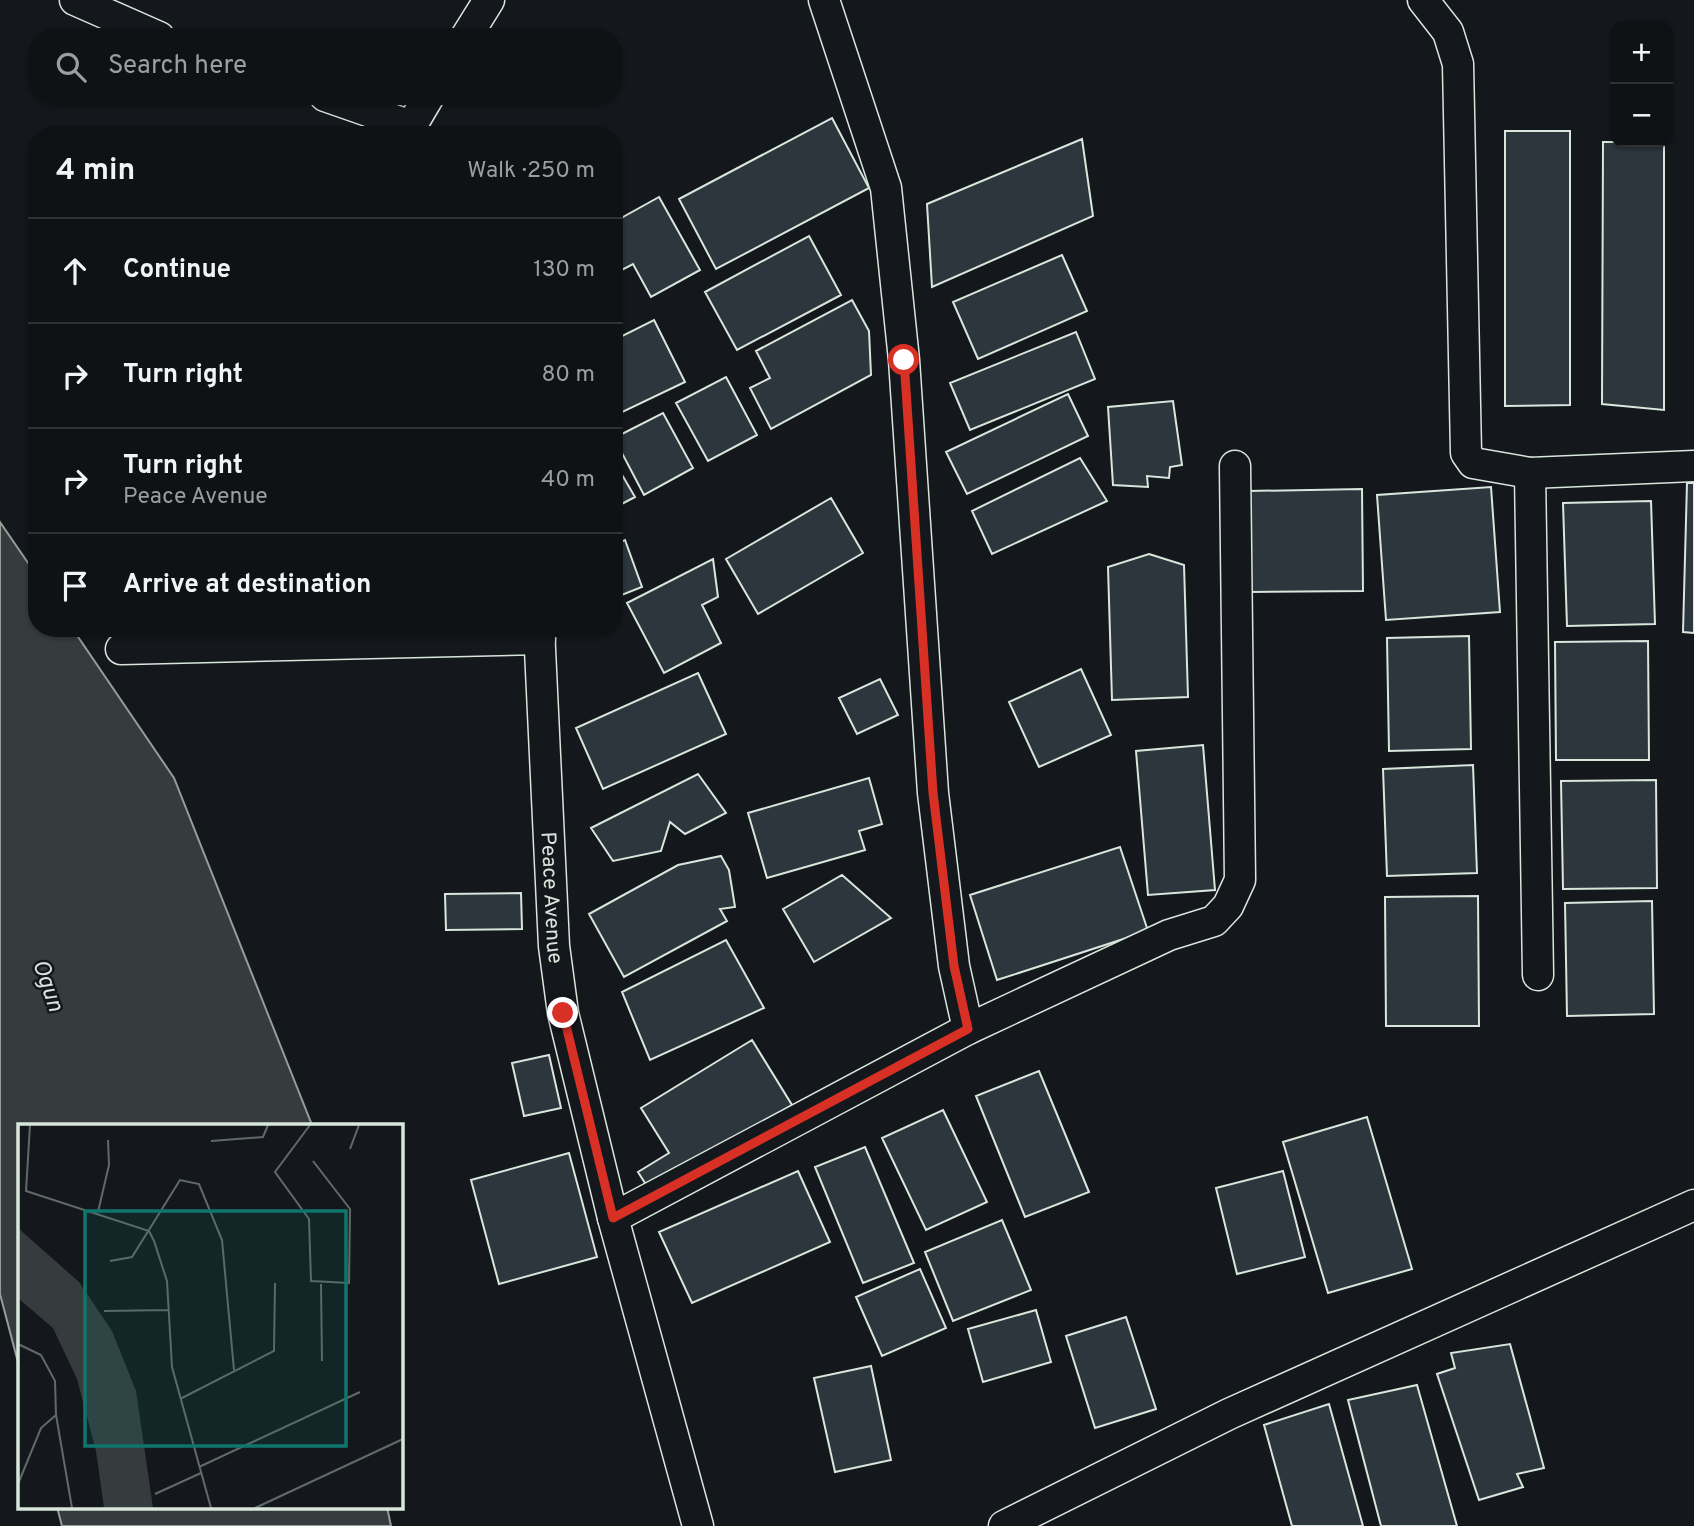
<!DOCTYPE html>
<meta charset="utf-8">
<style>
:root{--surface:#0f1215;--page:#181b1e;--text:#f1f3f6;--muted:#9b9ea0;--line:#2f3234}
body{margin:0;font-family:Overpass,sans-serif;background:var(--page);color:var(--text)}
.controls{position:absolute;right:21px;top:21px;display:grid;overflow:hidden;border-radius:14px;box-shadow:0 2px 5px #0004}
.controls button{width:63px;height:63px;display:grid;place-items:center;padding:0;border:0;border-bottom:2px solid var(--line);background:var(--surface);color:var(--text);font:35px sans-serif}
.stop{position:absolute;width:21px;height:21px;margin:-16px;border:5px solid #d93025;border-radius:50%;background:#fff}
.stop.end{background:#d93025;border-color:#fff;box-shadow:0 2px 7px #0008}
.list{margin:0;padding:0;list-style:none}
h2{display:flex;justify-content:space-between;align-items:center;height:91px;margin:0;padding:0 28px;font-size:30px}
h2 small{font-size:23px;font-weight:400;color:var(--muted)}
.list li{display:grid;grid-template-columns:46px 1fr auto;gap:21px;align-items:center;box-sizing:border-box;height:105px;padding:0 28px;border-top:2px solid var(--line)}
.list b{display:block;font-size:26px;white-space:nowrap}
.list p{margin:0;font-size:23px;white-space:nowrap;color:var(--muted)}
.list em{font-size:23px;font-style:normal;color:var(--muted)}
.icon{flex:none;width:38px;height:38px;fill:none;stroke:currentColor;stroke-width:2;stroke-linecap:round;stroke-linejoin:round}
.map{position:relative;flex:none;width:1694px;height:1526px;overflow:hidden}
.search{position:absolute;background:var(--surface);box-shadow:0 2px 5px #0004;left:28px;top:28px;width:595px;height:77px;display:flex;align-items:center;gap:18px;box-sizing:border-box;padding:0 24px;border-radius:28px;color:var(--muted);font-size:26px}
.panel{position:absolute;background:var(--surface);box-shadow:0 2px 5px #0004;left:28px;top:126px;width:595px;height:511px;border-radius:28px}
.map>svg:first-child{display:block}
.water{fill:#363b3e;stroke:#939e99;stroke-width:2}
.building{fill:#2c363c;stroke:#d8e6dc;stroke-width:2}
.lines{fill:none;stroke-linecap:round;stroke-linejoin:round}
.street-casing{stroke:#d8e6dc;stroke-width:33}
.street{stroke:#14181c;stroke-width:30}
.route{stroke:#d93025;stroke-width:9}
.labels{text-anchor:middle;stroke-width:5;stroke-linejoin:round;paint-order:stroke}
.street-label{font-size:21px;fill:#d8e6dc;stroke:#14181c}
.water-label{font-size:23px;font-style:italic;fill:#d8e6dc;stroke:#14181c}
.inset-road{fill:none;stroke:#626a69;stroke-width:2}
.view{fill:#0f766e;fill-opacity:0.15;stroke:#0f766e;stroke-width:3.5}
.inset-edge{fill:none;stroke:#d8e6dc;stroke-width:3.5}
</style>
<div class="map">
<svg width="1694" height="1526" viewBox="0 0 1694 1526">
<rect width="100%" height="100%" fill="#14181c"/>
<path class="water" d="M0 522 37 576V628H72L174 778 312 1125H19V1366L0 1294Z
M57 1507H387L391 1526H62Z"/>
<path class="building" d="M832 118 869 188 716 269 679 199Z
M1505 131H1570V405L1505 406Z
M1082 139 1093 216 932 287 927 204Z
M1603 142H1664V410L1602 404Z
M659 197 700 270 651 297 633 264 614 274V222Z
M809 236 841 295 737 350 705 292Z
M1062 255 1087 311 978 359 953 302Z
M852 300 869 331 871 375 771 429 750 388 770 378 756 351Z
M654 320 685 382 614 416V340Z
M1076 332 1095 379 970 430 950 383Z
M726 377 757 435 708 461 676 403Z
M1068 394 1088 436 967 494 946 452Z
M1173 401 1182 465 1170 467 1169 478 1147 476 1148 487 1113 485 1108 407Z
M663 413 693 468 644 495 614 438Z
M1080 458 1107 501 992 554 972 511Z
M614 461 635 497 614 508Z
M1687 483H1694V633L1683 632Z
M1491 487 1500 612 1386 620 1377 495Z
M1362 489 1363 591 1250 592 1249 491Z
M831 498 863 553 758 614 726 559Z
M1651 501 1655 624 1567 626 1563 503Z
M625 540 642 587 614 598V545Z
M1149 554 1184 565 1188 697 1112 700 1108 567Z
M713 559 718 597 702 605 721 643 664 673 627 603Z
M1469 636 1471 749 1389 751 1387 638Z
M1648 641 1649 760H1556L1555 642Z
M1081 669 1111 735 1039 767 1009 702Z
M698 673 726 734 603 789 576 728Z
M880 679 898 715 857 734 839 698Z
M1203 745 1215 890 1148 895 1136 751Z
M1473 765 1477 873 1387 876 1383 769Z
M698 774 726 813 685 834 670 822 661 851 613 861 591 828Z
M869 778 882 824 859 831 865 850 767 878 748 813Z
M1656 780 1657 888 1563 889 1561 781Z
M1120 847 1148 931 997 980 970 895Z
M721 856 729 870 735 907 720 909 727 921 624 977 589 914 678 865Z
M842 875 891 918 814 962 783 909Z
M521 893 522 929 446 930 445 894Z
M1478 896 1479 1026H1386L1385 897Z
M1652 901 1654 1014 1567 1016 1565 903Z
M726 940 764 1008 650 1060 622 992Z
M752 1040 792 1105 650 1191 638 1172 669 1153 641 1108Z
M549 1055 561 1108 524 1116 512 1063Z
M1039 1071 1089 1192 1025 1217 976 1096Z
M943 1110 987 1202 926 1230 882 1138Z
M1367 1117 1412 1269 1328 1293 1283 1142Z
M865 1147 914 1263 863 1283 815 1167Z
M569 1153 597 1257 499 1284 471 1180Z
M798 1171 830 1242 692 1303 659 1232Z
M1283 1171 1305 1257 1237 1274 1216 1188Z
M1002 1220 1031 1290 953 1321 925 1252Z
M920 1269 946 1328 882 1356 856 1297Z
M1036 1310 1051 1362 983 1382 968 1329Z
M1126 1317 1156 1409 1095 1428 1066 1336Z
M1510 1344 1544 1468 1517 1474 1523 1487 1479 1500 1437 1374 1455 1368 1451 1353Z
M871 1366 891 1460 835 1472 814 1378Z
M1417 1385 1457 1526H1381L1348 1400Z
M1329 1404 1363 1526H1292L1264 1425Z"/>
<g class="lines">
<defs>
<g id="street">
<path d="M75 0 159 37"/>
<path d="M824 0 886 188 904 360 933 793 954 966 968 1029"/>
<path d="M1423 0 1448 32 1458 64 1466 453 1473 463 1530 473 1694 466"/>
<path d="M466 37 489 0"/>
<path d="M325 96 411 126 416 135"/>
<path d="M406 135 429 96"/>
<path d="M1530 473 1538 975"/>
<path id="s1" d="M539 628 554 946 563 1013 613 1218 698 1526"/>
<path d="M121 649 540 639"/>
<path d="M613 1218 968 1029 1169 935 1214 921 1228 906 1240 880 1235 466"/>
<path d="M1004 1526 1229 1414 1694 1205"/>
</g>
</defs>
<use href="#street" class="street-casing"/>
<use href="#street" class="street"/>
</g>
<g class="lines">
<path class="route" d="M563 1013 613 1218 968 1029 954 966 933 793 904 360"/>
</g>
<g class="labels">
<g class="street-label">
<text dy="7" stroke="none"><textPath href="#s1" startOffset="270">Peace Avenue</textPath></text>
</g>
<g class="water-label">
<text transform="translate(49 985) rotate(71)" y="8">Ogun</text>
</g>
</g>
<g transform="translate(18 1124)">
<rect width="385" height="385" fill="#14181c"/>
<path d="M0 104 61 158 94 207 118 267 135 384H86L78 327 59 255 35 204 0 174Z" fill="#363b3e"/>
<path class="inset-road" d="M12 1 8 67 131 107 136 117 149 157 154 243 193 384M292 1 257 48 291 95 293 157 331 159 332 85 295 37M193 17 245 13 250 1M332 25 341 1M80 88 91 41 90 16M92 137 114 133 162 56 181 60 204 116 216 246M303 160 304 237M86 187 150 186M0 220 23 231 37 257 38 291 54 384M162 275 256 227 257 159M181 343 342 268M0 360 23 304 38 291M137 370 183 349M237 384 385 315"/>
<path class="view" d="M67 87H328V322H67Z"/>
<rect width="385" height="385" class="inset-edge"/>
</g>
</svg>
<div class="controls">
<button>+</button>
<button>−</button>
</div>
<div class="stop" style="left:904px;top:360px"></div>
<div class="stop end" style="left:563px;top:1013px"></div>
<div class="search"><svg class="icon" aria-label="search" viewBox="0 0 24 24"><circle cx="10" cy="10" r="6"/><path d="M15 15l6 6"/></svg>Search here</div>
<section class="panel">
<h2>4 min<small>Walk · 250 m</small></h2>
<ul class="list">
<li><svg class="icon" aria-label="ahead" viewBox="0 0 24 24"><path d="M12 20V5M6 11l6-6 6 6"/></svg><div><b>Continue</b></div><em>130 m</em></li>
<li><svg class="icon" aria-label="right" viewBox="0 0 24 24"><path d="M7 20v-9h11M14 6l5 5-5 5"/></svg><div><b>Turn right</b></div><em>80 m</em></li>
<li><svg class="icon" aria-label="right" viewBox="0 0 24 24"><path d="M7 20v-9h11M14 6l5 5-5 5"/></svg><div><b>Turn right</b><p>Peace Avenue</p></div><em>40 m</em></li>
<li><svg class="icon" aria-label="arrive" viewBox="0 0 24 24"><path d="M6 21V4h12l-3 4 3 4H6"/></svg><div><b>Arrive at destination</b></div></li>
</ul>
</section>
</div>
